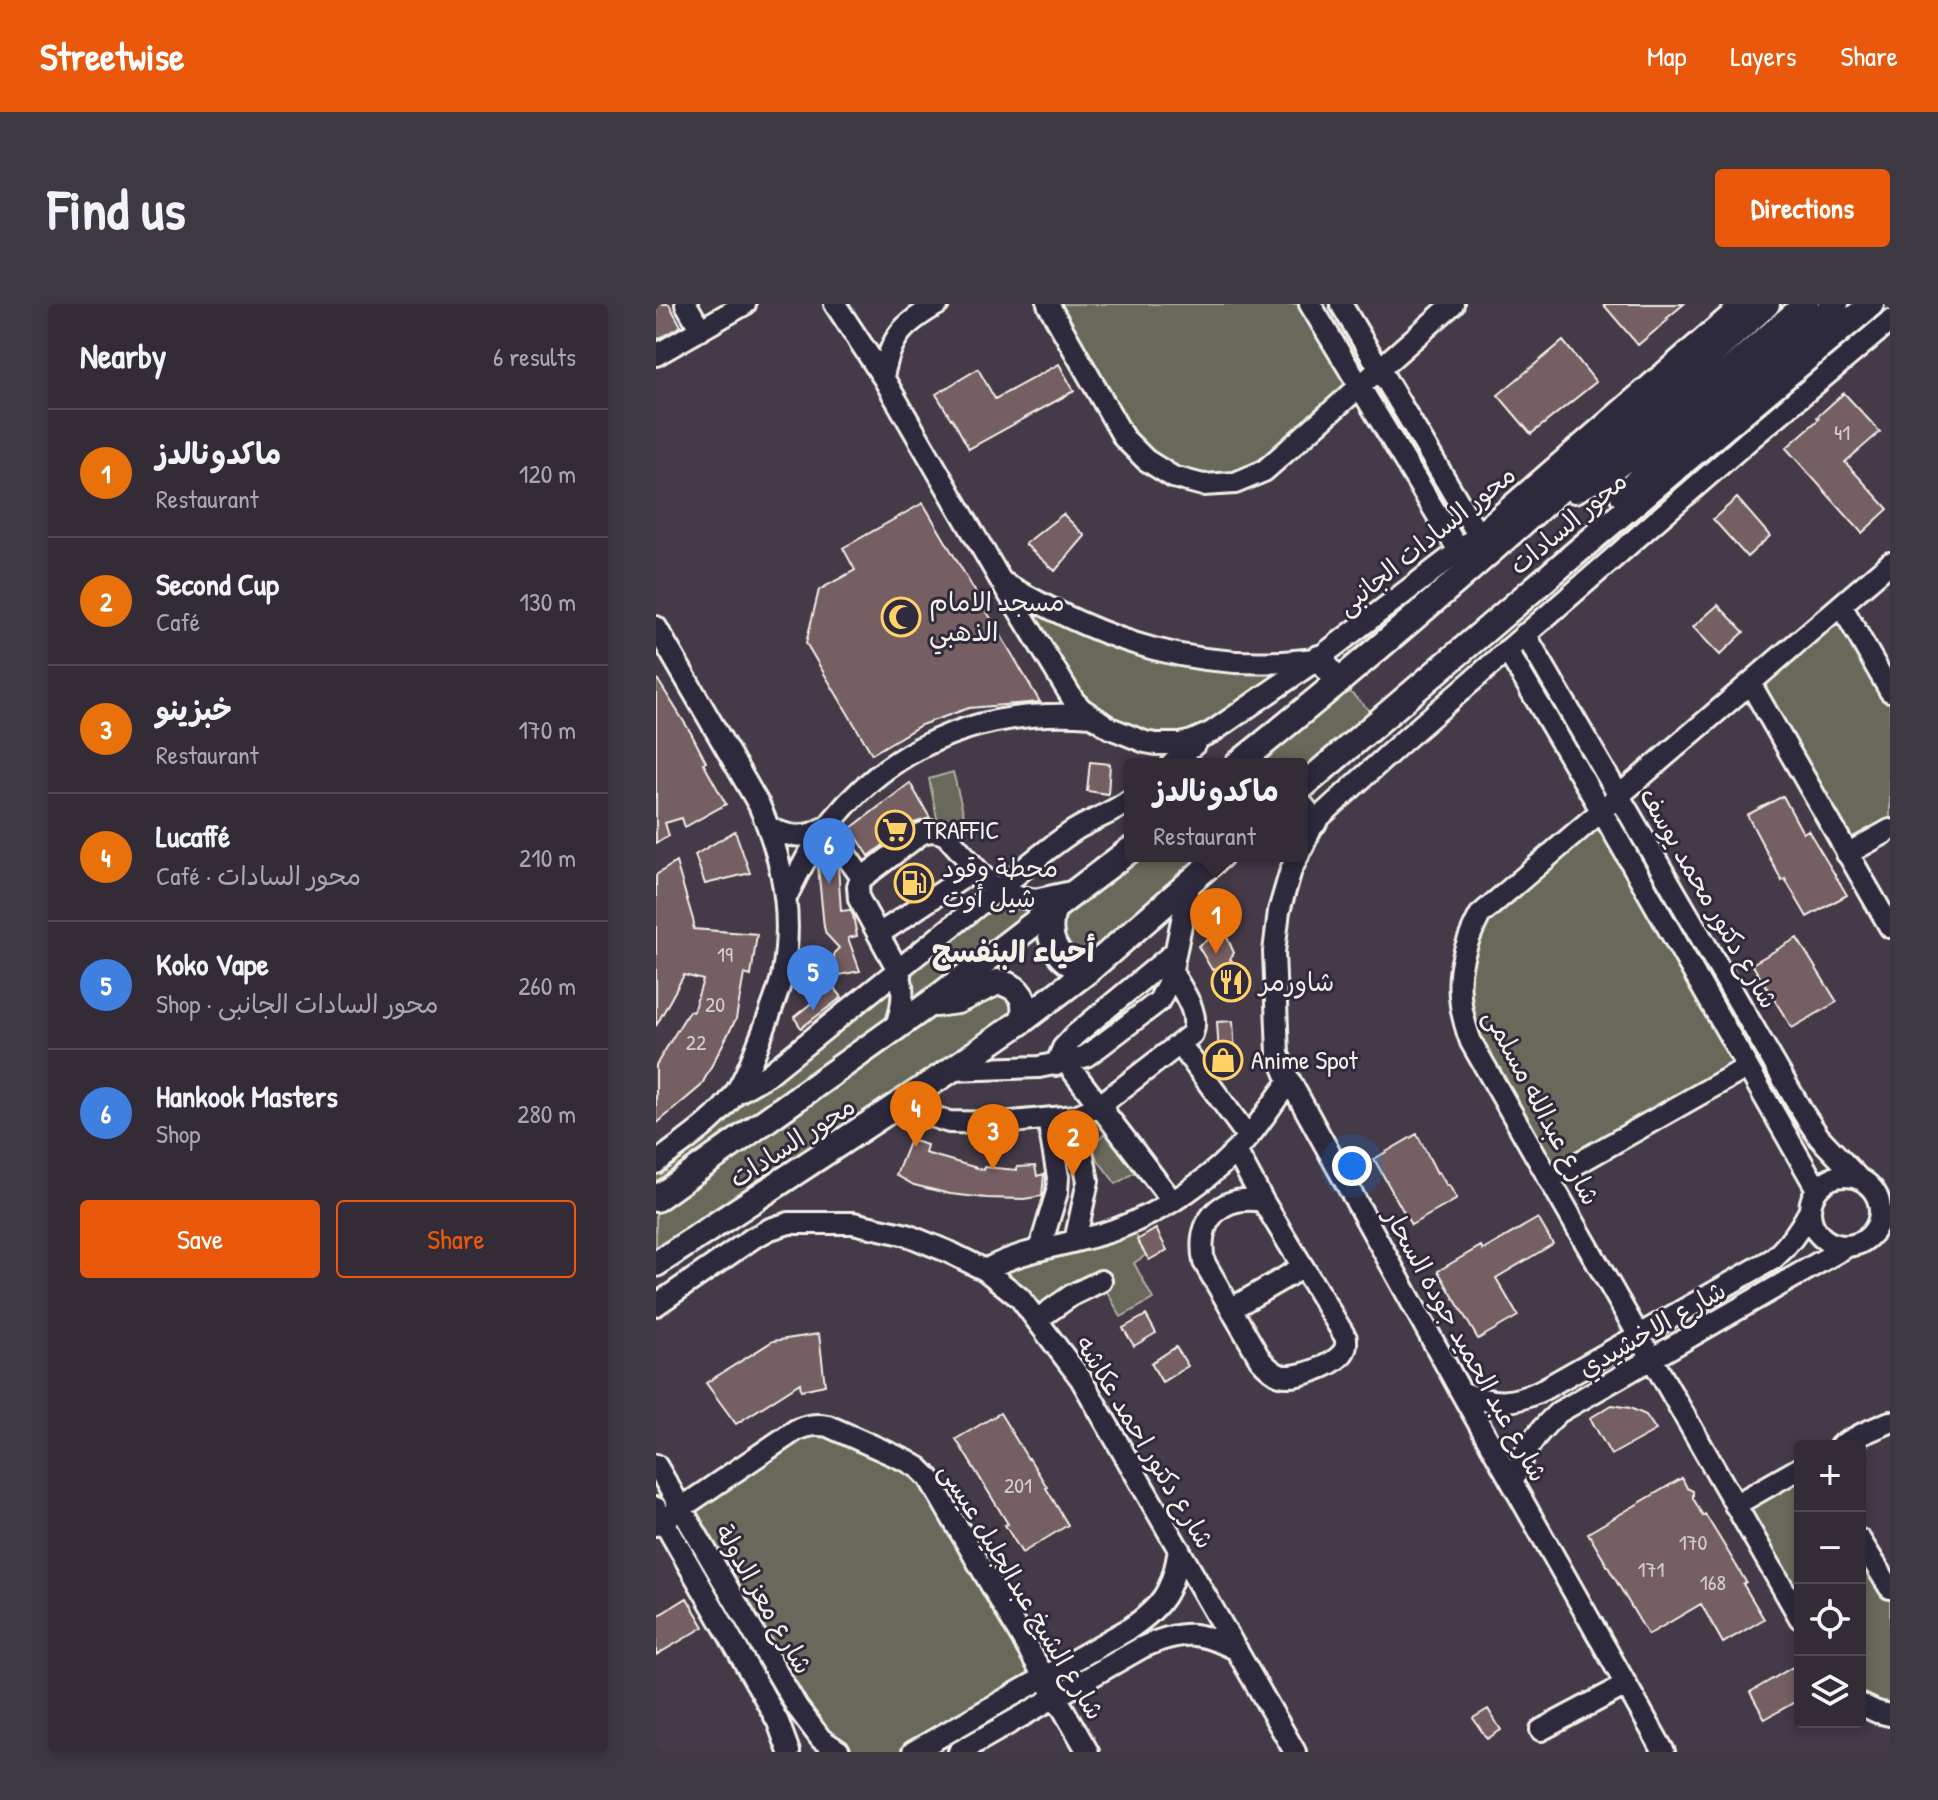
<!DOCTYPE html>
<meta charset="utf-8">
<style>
:root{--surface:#332c36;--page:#3e3842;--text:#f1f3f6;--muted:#a9a7ad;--line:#4e4851;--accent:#ea580c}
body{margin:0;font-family:"Patrick Hand","Playpen Sans Arabic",sans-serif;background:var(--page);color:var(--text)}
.controls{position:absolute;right:24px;bottom:24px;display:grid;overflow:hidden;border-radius:8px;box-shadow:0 4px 12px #0003}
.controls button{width:72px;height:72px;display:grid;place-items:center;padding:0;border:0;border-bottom:2px solid var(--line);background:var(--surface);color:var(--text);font:40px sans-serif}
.you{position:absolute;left:696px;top:862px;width:28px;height:28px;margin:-20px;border:6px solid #fff;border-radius:50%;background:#1a73e8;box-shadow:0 0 0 12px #1a73e833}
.badge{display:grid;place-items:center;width:52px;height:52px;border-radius:50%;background:var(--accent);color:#fff;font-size:26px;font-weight:700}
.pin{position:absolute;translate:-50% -66px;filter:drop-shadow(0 2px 4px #0008)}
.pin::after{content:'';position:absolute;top:42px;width:28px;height:24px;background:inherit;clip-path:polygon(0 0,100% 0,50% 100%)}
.popup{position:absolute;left:468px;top:454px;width:184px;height:104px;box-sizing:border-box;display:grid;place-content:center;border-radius:8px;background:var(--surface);filter:drop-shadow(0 2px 6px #0005);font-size:26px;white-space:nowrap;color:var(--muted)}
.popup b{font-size:30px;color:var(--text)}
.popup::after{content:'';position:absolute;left:50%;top:100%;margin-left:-16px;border:16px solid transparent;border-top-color:var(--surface)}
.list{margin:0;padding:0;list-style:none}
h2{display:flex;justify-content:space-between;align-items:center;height:104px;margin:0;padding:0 32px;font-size:34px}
h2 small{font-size:26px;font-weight:400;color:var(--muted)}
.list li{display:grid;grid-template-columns:52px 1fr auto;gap:24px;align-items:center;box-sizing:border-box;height:128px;padding:0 32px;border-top:2px solid var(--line)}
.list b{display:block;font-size:30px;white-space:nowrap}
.list p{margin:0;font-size:26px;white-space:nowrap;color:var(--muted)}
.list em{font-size:26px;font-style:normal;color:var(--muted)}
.actions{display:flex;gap:16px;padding:24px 32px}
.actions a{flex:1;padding:18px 0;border:2px solid var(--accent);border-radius:8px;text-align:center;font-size:28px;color:var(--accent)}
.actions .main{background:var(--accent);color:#fff}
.icon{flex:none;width:44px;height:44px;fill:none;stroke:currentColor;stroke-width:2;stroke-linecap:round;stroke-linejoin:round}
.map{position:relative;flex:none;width:1234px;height:1448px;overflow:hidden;border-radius:8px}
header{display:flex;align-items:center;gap:48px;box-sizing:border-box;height:112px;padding:0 40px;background:var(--accent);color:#fff}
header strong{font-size:38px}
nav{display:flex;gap:44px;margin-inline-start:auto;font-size:28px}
.intro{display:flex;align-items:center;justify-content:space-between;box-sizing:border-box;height:192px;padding:0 48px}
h1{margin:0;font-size:56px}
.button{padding:20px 36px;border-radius:8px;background:var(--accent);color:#fff;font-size:28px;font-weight:700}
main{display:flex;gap:48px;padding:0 48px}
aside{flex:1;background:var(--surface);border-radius:8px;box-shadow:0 4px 12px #0003}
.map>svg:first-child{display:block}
.green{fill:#67695a;stroke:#aeada1;stroke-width:2}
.building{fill:#755f62;stroke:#f4f1e8;stroke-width:2}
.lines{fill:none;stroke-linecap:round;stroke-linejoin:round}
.minor-casing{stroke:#f4f1e8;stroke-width:26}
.major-casing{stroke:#f4f1e8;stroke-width:30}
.minor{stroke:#2f2a3d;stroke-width:20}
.major{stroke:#2f2a3d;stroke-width:24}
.labels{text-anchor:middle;stroke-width:6;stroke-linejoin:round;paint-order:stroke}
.number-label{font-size:22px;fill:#d4ccc6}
.street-label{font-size:26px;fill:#f4f1e8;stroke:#2f2a3d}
.poi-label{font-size:26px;fill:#f4f1e8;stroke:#2f2a3d;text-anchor:start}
.quarter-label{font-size:30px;font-weight:bold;fill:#f4f1e8;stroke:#2f2a3d}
</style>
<header>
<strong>Streetwise</strong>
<nav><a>Map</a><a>Layers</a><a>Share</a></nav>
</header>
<div class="intro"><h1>Find us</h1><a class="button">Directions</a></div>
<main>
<aside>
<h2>Nearby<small>6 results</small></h2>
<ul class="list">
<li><span class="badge" style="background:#e8710a">1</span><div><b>ماكدونالدز</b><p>Restaurant</p></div><em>120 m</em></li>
<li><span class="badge" style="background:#e8710a">2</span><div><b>Second Cup</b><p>Café</p></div><em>130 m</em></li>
<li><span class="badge" style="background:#e8710a">3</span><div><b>خبزينو</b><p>Restaurant</p></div><em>170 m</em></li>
<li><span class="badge" style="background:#e8710a">4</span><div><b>Lucaffé</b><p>Café · محور السادات</p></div><em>210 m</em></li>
<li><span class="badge" style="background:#3f7fe0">5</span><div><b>Koko Vape</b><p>Shop · محور السادات الجانبى</p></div><em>260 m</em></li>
<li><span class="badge" style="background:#3f7fe0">6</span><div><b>Hankook Masters</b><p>Shop</p></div><em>280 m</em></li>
</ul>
<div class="actions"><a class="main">Save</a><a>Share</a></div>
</aside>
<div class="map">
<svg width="1234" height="1448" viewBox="0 0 1234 1448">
<rect width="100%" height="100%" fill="#443a48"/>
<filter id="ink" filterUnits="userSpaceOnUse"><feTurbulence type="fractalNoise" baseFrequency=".0125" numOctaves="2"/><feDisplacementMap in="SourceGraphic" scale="16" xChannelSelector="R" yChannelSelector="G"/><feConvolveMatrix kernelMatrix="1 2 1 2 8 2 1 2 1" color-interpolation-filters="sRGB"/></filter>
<g filter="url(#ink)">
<path class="green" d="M392 0H654L703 83 579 179 490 156Z
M345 277 505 347 663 354 524 440 426 405Z
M1185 301 1234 387V526L1191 550 1094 379Z
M683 378 724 416 646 483V460H581Z
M297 468 308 512 282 519 273 475Z
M945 506 1090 764 894 875 807 717 813 631Z
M474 552H564L424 665 394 615 274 699 342 678 369 704 0 964V895L10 887 0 875V859L340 587 379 596Z
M450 829 479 868 460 880 432 843Z
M474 919 490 951 478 959 497 995 465 1013 445 977 382 1015 364 994 342 959Z
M151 1121 263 1164 389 1373 257 1448H183L165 1435 25 1204Z
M1144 1164V1314L1079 1201Z
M1204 1236 1234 1284V1410L1204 1397Z"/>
<path class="building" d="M0 0H13L25 22 0 36Z
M947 0H1028L1010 15 1012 16 982 41Z
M907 37 940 78 875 130 842 91Z
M403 60 418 87 313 145 296 114 295 115 280 90 322 65 339 95Z
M1188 89 1224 128 1189 158 1232 205 1206 229 1130 144 1163 115 1161 113Z
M1081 194 1114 232 1091 253 1057 215Z
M267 199 384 398 313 404 265 421 216 450 150 339 163 286 199 266 187 244Z
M407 210 429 232 399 267 369 240Z
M1062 301 1088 328 1064 351 1037 323Z
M0 373 35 429 50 458 47 459 70 500 29 523 26 514 9 519 13 532 0 539Z
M434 458 454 460 452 490 431 487Z
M254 479 274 514 255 520 213 552 195 524Z
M1127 492 1147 529 1152 526 1191 591 1151 613 1129 575 1126 577 1091 511Z
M79 527 94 569 49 580 39 551Z
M20 558 38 619 37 625 101 630 95 672 88 670 80 715 45 782 0 820V761L33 707 37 708 47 676 28 671 0 722V571Z
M182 562 185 607 194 606 197 611 201 632 192 634 204 667 178 672V649L183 644 170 630 168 623 162 563Z
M556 633H571L578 649 574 655 585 666 590 675 588 682 574 691 558 665 556 666 542 642Z
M1141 634 1181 698 1136 724 1096 660Z
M177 682 186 693 145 724 138 713Z
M577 717 580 768H564L561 718Z
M761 830 781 869 783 868 791 882 793 881 801 895 755 921 718 855Z
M254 836 271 841 269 849 328 866V863L361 866V863L379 862 381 872 388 870 386 892 368 895 330 894 294 890 258 881 240 871Z
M882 914 897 940 840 974 862 1012 822 1035 782 967 825 942 827 946Z
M500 925 511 946 493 956 481 936Z
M490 1011 500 1029 478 1042 467 1024Z
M163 1030 169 1081 145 1086 144 1079 80 1120 50 1079 117 1037Z
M520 1043 532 1062 506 1078 495 1059Z
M956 1101 974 1104 990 1111 1000 1126 955 1151 934 1114Z
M344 1109 372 1155 373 1154 391 1183 390 1184 412 1221 366 1249 349 1221 352 1220 300 1135Z
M1026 1174 1031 1184 1037 1187V1194L1047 1212 1049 1210 1074 1251 1090 1278 1087 1280 1108 1315 1067 1339 1045 1300 992 1331 932 1229Z
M31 1294 48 1323 0 1351V1313Z
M1137 1363 1144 1376V1395L1109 1415 1094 1388Z
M832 1405 845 1426 831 1435 817 1414Z"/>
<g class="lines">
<defs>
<path id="minor" d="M30 0 45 26
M179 0 227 73 345 277 418 397 426 405 454 424 489 438 500 440H524L536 437 556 428 663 354 803 247 1087 0
M392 0 468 134 490 156 517 173 547 181 579 179 608 167 797 0
M654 0 803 247
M685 0 822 231
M0 51 89 0
M227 73C235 32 247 20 282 0
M348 279C448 338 542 370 660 355
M1185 301 1234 387
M0 323 103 501C127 555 138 613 126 673 121 692 113 712 106 730 98 750 90 774 78 791 58 819 27 838 0 859
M869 330 1147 809 1163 833 1203 875
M851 346 945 506 1161 885
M1094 379 1234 623
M516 460 540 439
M113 523C132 534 150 535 170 523L206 574
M646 544 658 518 745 439 1093 136 1234 17
M1191 550 1234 526
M642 552 635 566 623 607 618 648 622 750 630 770 805 1088 1008 1448
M130 594C187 466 295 401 436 412
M223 630 320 565
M239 725C246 705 250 687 242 666L203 595 202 582 206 574 263 531C272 526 280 526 290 531L340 587C366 567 391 544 419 526 437 515 457 509 474 496
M524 740 592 833
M410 758 516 897
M400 761 407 744 419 731 519 648
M295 766 383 763 417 756 430 752 444 742 503 697 514 675 534 577
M79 790 113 770 340 587 379 596 420 587
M242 801 293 818 345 819 419 812 443 802 536 730C545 708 525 686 515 666
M580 847 607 897 690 1034C690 1040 691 1042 688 1047 680 1061 640 1076 624 1071 616 1068 610 1062 604 1055L548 958C540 915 565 890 607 897
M1154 907a35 35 0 1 1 70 0a35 35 0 1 1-70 0Z
M894 875 1090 764
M419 937 432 877 419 812
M384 944 401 888 402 873 392 815
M329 966C372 943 413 942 458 926 509 907 558 874 593 832 608 814 619 795 634 777
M0 1001 97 934 114 925 133 919H197L251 931 293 948 329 966 364 994 425 1075 639 1448
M575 1005 647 963
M382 1015 416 991 445 977
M805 1088C838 1101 857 1101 888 1085L1117 955C1133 941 1143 927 1153 908
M1184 1142 1208 1129 1234 1118
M0 1161 141 1403 165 1435 183 1447
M857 1179C865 1149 880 1129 903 1108L1190 943
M1079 1201 1144 1164
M0 1204 105 1387 122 1418 133 1448
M0 1221 140 1126C152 1121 160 1120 172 1122L251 1157 263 1164 273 1174 432 1448
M1204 1236 1234 1284
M1144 1314 815 738C797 690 800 656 824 611L1234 259
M1204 1400 1221 1408 1234 1411
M885 1426 970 1381
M257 1448 473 1325C507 1302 517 1286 523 1245
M303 1448 485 1344C524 1326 543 1326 581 1346"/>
<path id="major" d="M919 186 953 168 985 143 1150 0
M967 192 1000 157 1180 0
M663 354 683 378
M582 460C764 314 937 157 1111 0
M646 483 935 236 1215 0
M646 503 658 518
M397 607C388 636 403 661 433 666
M279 700 301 697 342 678C364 682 373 697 366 717
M0 895 273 700 474 546
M0 960 295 766 366 717 433 666 564 552"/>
</defs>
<use href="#minor" class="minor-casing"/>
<use href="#major" class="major-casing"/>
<use href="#minor" class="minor"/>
<use href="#major" class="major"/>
</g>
</g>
<defs>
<symbol id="mosque-ring" viewBox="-11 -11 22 22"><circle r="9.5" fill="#2f2a3d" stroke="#ffd166" stroke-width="1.5"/><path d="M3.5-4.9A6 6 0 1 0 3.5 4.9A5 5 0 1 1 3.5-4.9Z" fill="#ffd166"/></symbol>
<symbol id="supermarket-ring" viewBox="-11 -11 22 22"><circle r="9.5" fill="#2f2a3d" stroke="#ffd166" stroke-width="1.5"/><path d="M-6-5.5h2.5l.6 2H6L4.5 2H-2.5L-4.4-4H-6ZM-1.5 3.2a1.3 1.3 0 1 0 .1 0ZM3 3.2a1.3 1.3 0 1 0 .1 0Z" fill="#ffd166"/></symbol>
<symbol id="fuel-ring" viewBox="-11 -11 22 22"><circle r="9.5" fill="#2f2a3d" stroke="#ffd166" stroke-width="1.5"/><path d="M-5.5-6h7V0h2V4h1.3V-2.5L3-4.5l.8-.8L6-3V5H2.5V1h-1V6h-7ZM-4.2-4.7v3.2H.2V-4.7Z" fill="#ffd166"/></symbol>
<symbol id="restaurant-ring" viewBox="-11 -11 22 22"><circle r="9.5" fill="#2f2a3d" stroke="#ffd166" stroke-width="1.5"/><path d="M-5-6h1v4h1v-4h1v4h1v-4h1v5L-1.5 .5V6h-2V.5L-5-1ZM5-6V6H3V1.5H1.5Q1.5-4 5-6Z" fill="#ffd166"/></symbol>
<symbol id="shop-ring" viewBox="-11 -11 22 22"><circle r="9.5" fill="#2f2a3d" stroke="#ffd166" stroke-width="1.5"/><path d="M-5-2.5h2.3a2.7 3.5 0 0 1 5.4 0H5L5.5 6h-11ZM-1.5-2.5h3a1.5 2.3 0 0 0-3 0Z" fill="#ffd166"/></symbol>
</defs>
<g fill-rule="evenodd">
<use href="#mosque-ring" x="223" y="291" width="44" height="44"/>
<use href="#supermarket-ring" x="217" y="504" width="44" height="44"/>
<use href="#fuel-ring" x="236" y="557" width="44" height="44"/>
<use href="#restaurant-ring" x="553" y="656" width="44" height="44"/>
<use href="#shop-ring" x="545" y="734" width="44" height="44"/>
</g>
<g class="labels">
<g class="number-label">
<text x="1186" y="136">41</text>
<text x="69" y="658">19</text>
<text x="59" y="708">20</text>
<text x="40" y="746">22</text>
<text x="362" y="1189">201</text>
<text x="1037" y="1246">170</text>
<text x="995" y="1273">171</text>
<text x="1057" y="1286">168</text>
</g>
<g class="street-label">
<text transform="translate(912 219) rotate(-40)" y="9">محور السادات</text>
<text transform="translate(770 236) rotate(-39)" y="9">محور السادات الجانبى</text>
<text transform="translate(1053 594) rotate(60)" y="9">شارع دكتور محمد يوسف</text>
<text transform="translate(886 803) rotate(62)" y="9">شارع عبدالله مسلمى</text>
<text transform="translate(136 838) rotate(-33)" y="9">محور السادات</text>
<text transform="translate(996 1025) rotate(-30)" y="9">شارع الاخشيدي</text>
<text transform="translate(810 1041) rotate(61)" y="9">شارع عبد الحميد جوده السحار</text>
<text transform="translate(489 1138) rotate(59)" y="9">شارع دكتور احمد عكاشه</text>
<text transform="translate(366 1287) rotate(59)" y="9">شارع الشيخ عبدالجليل عيسى</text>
<text transform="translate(108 1295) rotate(60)" y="9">شارع معز الدولة</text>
</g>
<g class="poi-label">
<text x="273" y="307">مسجد الامام<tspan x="273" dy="30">الذهبي</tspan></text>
<text x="267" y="535">TRAFFIC</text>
<text x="286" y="573">محطة وقود<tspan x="286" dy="30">شيل أوت</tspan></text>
<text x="603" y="687">شاورمر</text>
<text x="595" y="765">Anime Spot</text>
</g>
<g class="quarter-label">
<text x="357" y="658">أحياء البنفسج</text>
</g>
</g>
</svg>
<div class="controls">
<button>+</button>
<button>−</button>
<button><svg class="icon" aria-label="locate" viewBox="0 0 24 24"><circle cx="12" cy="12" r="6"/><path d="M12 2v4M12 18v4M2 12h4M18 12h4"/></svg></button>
<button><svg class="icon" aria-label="layers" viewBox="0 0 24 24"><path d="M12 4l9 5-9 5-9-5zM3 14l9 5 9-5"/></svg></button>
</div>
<div class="you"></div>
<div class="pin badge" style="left:560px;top:650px;background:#e8710a">1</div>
<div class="popup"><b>ماكدونالدز</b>Restaurant</div>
<div class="pin badge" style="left:417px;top:872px;background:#e8710a">2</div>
<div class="pin badge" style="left:337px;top:866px;background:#e8710a">3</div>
<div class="pin badge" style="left:260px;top:843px;background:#e8710a">4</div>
<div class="pin badge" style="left:157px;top:707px;background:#3f7fe0">5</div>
<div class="pin badge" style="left:173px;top:580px;background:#3f7fe0">6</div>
</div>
</main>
